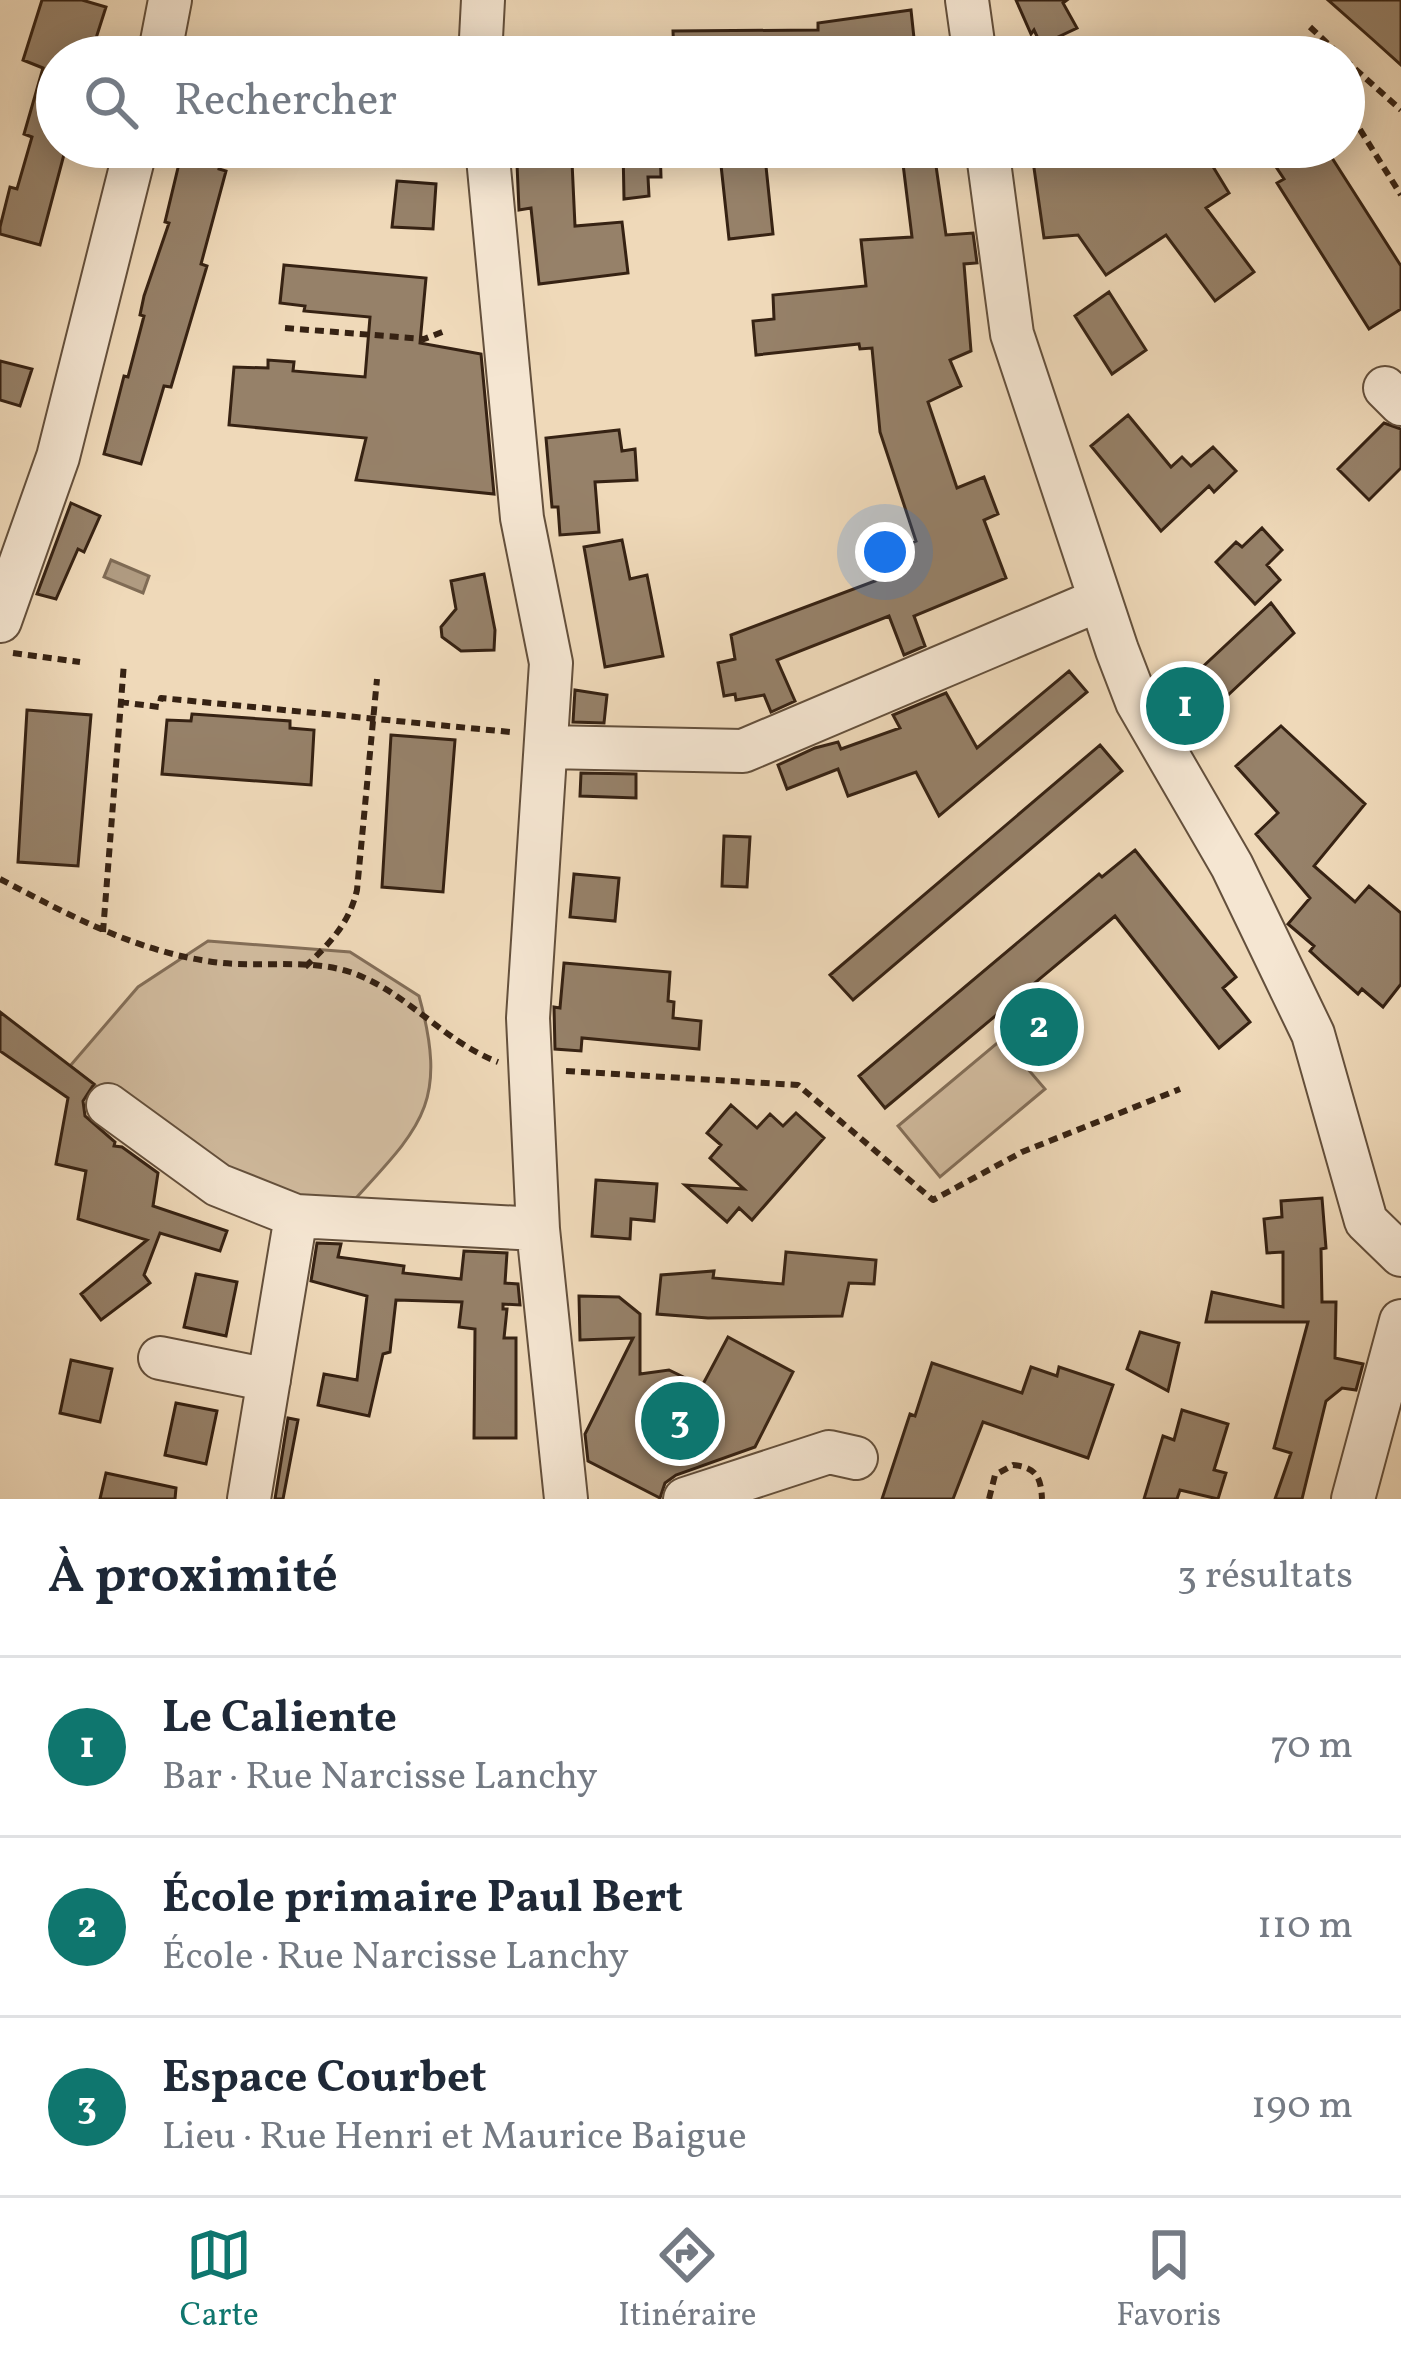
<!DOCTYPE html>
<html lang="fr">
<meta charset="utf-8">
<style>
:root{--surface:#fff;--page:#f6f6f7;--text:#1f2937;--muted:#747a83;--line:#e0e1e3;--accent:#0f766e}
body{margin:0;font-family:Vollkorn,serif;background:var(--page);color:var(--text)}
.you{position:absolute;left:885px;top:552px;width:42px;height:42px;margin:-30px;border:9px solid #fff;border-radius:50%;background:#1a73e8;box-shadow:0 0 0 18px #1a73e833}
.badge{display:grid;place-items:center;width:78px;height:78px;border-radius:50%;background:var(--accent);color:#fff;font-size:39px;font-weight:700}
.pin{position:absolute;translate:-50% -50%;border:6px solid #fff;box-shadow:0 3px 12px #0006}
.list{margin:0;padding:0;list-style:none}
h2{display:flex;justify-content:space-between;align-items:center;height:156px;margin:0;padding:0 48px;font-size:51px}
h2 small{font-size:39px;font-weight:400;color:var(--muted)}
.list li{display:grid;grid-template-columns:78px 1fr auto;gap:36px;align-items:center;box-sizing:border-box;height:180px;padding:0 48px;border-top:3px solid var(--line)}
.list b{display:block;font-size:45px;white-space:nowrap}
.list p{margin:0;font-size:39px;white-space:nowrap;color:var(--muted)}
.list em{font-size:39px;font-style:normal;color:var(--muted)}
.icon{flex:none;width:66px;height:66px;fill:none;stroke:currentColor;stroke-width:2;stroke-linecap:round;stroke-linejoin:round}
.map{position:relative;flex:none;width:1401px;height:1499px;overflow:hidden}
.search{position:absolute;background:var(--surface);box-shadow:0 6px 30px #0003;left:36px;right:36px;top:36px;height:132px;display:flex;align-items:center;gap:30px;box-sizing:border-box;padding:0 42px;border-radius:66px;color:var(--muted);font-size:45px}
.sheet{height:696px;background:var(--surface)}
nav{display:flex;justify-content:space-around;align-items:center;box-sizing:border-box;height:168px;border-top:3px solid var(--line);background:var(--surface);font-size:33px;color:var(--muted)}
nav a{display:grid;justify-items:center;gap:6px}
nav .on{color:var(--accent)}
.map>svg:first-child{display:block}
.green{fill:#d0ba9d;stroke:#836e58;stroke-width:3}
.water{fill:#b09b81;stroke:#7f6b55;stroke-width:3}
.building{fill:#968169;stroke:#362213;stroke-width:3}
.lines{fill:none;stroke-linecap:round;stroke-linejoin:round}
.minor-casing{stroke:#64503c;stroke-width:46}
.path{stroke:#362213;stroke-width:6;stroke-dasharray:9 6;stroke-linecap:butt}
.minor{stroke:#f5e6d2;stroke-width:42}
</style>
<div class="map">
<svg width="1401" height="1499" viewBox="0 0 1401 1499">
<rect width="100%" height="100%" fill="#efd9b9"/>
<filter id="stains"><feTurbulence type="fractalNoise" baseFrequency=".00167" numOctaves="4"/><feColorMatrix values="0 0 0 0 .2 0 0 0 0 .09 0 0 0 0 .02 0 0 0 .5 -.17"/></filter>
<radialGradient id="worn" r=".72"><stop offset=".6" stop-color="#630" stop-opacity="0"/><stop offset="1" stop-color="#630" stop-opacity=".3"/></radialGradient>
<path class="green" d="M208 941 350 952 419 996C450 1108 418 1129 347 1208L269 1193 101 1090 70 1066 138 987Z
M1002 1039 1045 1089 940 1177 898 1126Z"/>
<path class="water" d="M111 560 149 576 143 593 104 577Z"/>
<path class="building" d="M42 0H82L106 7 90 57H57V147H66L40 245 0 234V227L10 187 17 189 32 137 24 134 43 68 23 60Z
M1016 0H1067L1063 3 1077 28 1041 45 1034 30 1031 34Z
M1328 0H1401V65L1371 38Z
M911 10 916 57H875L874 49 818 55 674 56 673 31 818 30V23Z
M183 147H225L219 169 226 171 201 264 207 266 171 387 164 386 141 464 104 454 124 376 128 377 144 316 140 315 144 296 169 223 165 222Z
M623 147H660L661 177H648L649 196 624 199Z
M735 147H764L773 234 729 239 720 156 736 154Z
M1031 147H1201L1229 193 1206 208 1254 272 1215 301 1166 235 1106 275 1078 235 1044 238Z
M1263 147H1325L1401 266V309L1369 329 1277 183 1284 179Z
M935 159 946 235 973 233 977 263 964 264 971 351 950 360 961 386 928 402 957 488 984 477 998 514 984 520 1006 578 914 616 925 646 904 655 889 616 777 660 795 701 771 712 764 695 736 700 735 694 724 696 718 663 735 659 731 635 875 581 870 559 916 541 880 432 872 348 860 349 859 344 756 355 753 321 774 319 773 295 866 286 861 240 912 237 903 164Z
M572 162 575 226 622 222 628 273 539 284 531 208 519 210 517 164Z
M397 181 436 184 433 229 392 227Z
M284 265 426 278 420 343 481 354 494 494 356 480 366 438 229 425 234 367 268 368V360L294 362 293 371 365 377 370 317 304 311 305 306 280 303Z
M1109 292 1146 350 1112 374 1075 316Z
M0 361 32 369 20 406 0 400Z
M1128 415 1171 467 1182 457 1191 466 1213 447 1236 471 1214 492 1209 486 1161 531 1091 446Z
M1384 423 1401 429V468L1369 500 1338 469Z
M619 430 622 451 635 449 637 480 595 482 599 532 560 535 558 507H552L546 438Z
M71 503 100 516 84 552 78 549 56 599 37 594Z
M1262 528 1282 550 1267 565 1280 580 1255 604 1216 562 1236 542 1242 547Z
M622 540 630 579 647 575 663 656 605 667 584 547Z
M484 574 495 630 494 650 461 651 442 637 441 627 456 609 451 581Z
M1271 603 1294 633 1209 713 1213 717 1195 735 1166 701Z
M1069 671 1087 692 939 816 916 772 848 796 838 769 787 789 778 765 815 748 838 742 841 749 900 728 893 715 946 693 977 748Z
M575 690 607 695 604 723 573 722Z
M27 710 91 715 78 866 18 862Z
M192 714 290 721V728L314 730 311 785 162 774 167 720 191 721Z
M1281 726 1365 804 1314 866 1355 902 1369 886 1401 913V984L1383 1007 1362 989 1358 994 1325 965 1310 951 1314 946 1288 924 1310 898 1256 834 1278 813 1236 766Z
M391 735 455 740 443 892 382 887Z
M1100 745 1122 771 853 1000 830 975Z
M581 773 636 774V798L580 796Z
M724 836 750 837 747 887 722 886Z
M1135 850 1236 977 1223 988 1250 1022 1219 1048 1115 916 885 1108 859 1076 1099 874 1102 877Z
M574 874 619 878 615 921 570 917Z
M564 963 670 972 668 1001 674 1002 673 1018 701 1021 699 1049 582 1038 581 1051 555 1049 554 1007 560 1008Z
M0 1012 94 1084 83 1101 85 1116 115 1142 114 1146 122 1147 158 1173 153 1206 227 1231 220 1251 160 1233 144 1275 150 1283 101 1320 81 1294 147 1240 78 1219 86 1171 56 1164 68 1098 0 1051Z
M731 1105 757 1128 770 1114 783 1126 796 1113 824 1138 752 1220 739 1208 727 1222 685 1185 744 1189 710 1158 721 1145 707 1133Z
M596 1180 657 1184 654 1221 631 1219 630 1239 592 1236Z
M1322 1198 1326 1248 1321 1249 1322 1302H1336L1335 1358 1363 1364 1356 1390 1342 1388 1326 1401 1302 1499H1275L1291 1453 1274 1448 1308 1322H1206L1212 1292 1283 1307V1252L1267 1253 1264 1219 1282 1217 1281 1201Z
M317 1243 341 1244 338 1257 404 1266 403 1273 461 1279 464 1251 507 1253 505 1283 518 1284 520 1305 503 1304V1309H507L504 1338H516V1438H474L475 1329 459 1327 462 1302 396 1300 390 1352 383 1354 369 1416 318 1405 324 1374 357 1380 367 1296 311 1281Z
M786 1252 876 1260 874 1284 849 1283 842 1316 708 1318 657 1314 661 1275 714 1271 713 1278 783 1284Z
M196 1274 237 1282 226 1336 184 1327Z
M579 1296 619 1297 640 1314V1374L669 1370 702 1386 728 1337 793 1372 755 1447 676 1475 665 1483 660 1498 588 1461 585 1434 633 1338 580 1340Z
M1140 1332 1179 1343 1168 1391 1127 1369Z
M71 1360 112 1369 100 1422 60 1413Z
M932 1363 1022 1393 1031 1367 1057 1376 1059 1367 1113 1385 1088 1458 983 1422 953 1499H882L910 1414 915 1416Z
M176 1403 217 1411 206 1464 165 1455Z
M1182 1410 1228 1424 1214 1470 1226 1473 1218 1499 1180 1490 1177 1499H1144L1163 1436 1174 1440Z
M288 1418 298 1420 283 1499H275Z
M106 1473 176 1488 175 1499H100Z"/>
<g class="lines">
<defs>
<path id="minor" d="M967 0 975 57
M159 57 170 0
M480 57 483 0
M487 147 522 518 551 663 528 1018 538 1229 566 1499
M987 147 1012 334 1117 650 1137 702 1232 866 1313 1034 1366 1221 1401 1255
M1385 388 1401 404
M0 621 58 457 136 147
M546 747 743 751 1099 600
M108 1105 218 1185 296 1216
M160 1358 269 1380
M249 1499 296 1216 538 1229
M685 1499 829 1452 856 1458
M1353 1499 1401 1321"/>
</defs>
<use href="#minor" class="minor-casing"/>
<path class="path" d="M1310 27 1342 57
M1344 59 1401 110
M1344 104 1401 195
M285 328 424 339 445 331
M13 653 80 662
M120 702 159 707 161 698 510 732
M0 879C71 916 140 954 222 963 262 967 311 959 350 972 406 991 444 1042 498 1062
M103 932 124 663
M305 967C330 943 349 924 357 890L377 679
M566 1071 798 1085 933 1200 1022 1152 1180 1089
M989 1499 995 1475 1013 1465C1036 1467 1041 1477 1042 1499"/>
<use href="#minor" class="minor"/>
</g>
<rect width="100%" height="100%" filter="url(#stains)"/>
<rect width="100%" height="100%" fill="url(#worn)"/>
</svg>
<div class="you"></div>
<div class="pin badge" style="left:1185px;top:706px">1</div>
<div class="pin badge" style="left:1039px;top:1027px">2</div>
<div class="pin badge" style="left:680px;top:1421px">3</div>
<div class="search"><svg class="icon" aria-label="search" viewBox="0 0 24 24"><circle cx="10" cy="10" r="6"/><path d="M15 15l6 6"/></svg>Rechercher</div>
</div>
<section class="sheet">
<h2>À proximité<small>3 résultats</small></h2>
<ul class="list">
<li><span class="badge">1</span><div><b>Le Caliente</b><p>Bar · Rue Narcisse Lanchy</p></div><em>70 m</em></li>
<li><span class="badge">2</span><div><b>École primaire Paul Bert</b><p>École · Rue Narcisse Lanchy</p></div><em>110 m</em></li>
<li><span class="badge">3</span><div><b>Espace Courbet</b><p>Lieu · Rue Henri et Maurice Baigue</p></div><em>190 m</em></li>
</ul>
</section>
<nav>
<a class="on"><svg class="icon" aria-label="map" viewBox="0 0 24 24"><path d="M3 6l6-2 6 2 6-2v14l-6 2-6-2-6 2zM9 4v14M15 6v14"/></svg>Carte</a>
<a><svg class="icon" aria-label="directions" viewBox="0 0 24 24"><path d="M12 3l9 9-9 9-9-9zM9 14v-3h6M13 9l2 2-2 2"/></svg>Itinéraire</a>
<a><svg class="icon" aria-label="saved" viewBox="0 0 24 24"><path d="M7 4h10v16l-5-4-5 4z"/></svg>Favoris</a>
</nav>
